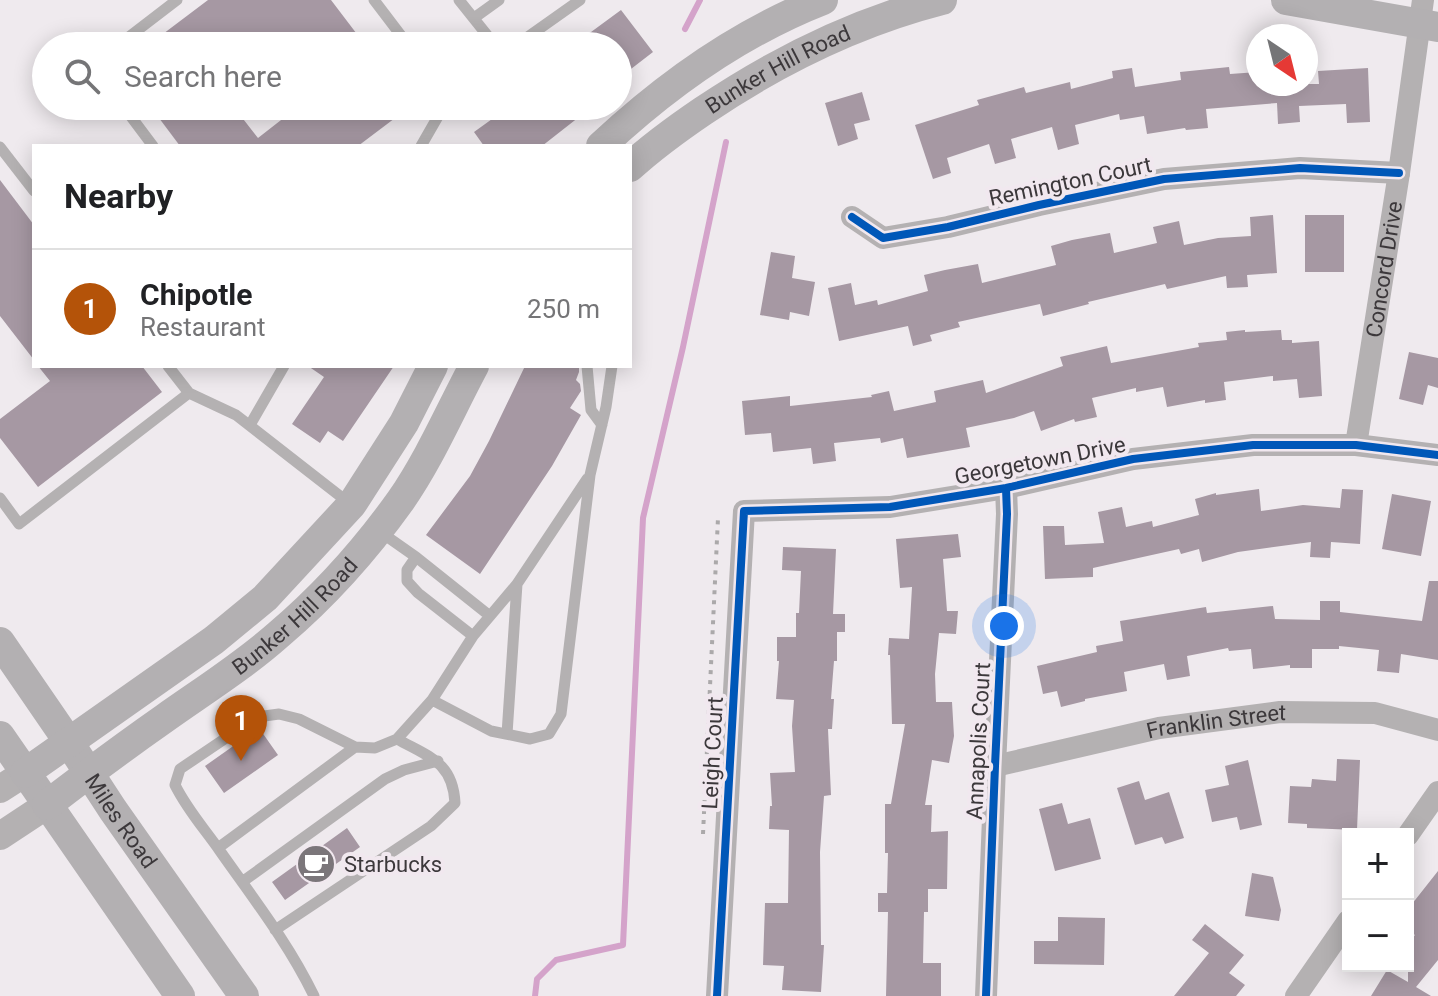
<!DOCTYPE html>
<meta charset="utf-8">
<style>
:root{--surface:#fff;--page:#f6f6f6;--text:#202124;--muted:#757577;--line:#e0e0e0;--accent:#b45309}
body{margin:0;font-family:Roboto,sans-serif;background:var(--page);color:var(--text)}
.controls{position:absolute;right:24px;bottom:24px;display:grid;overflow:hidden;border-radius:0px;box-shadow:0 4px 20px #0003}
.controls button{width:72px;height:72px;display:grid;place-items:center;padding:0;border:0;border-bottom:2px solid var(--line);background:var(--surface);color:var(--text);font:40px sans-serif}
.compass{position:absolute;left:1246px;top:24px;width:72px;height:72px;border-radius:50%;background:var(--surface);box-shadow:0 4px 20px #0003;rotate:145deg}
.you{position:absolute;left:1004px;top:626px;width:28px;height:28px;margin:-20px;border:6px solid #fff;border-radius:50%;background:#1a73e8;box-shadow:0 0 0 12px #1a73e833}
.badge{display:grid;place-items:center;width:52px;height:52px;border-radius:50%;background:var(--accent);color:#fff;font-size:26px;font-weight:700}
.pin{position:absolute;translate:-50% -66px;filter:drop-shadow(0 2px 4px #0008)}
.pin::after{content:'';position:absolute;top:42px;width:28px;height:24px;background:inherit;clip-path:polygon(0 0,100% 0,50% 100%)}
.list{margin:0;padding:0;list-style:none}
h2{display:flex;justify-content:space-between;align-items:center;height:104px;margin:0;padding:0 32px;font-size:34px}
h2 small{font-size:26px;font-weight:400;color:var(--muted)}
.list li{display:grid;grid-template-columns:52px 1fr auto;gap:24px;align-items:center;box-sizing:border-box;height:120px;padding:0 32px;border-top:2px solid var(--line)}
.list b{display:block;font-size:30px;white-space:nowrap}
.list p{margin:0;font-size:26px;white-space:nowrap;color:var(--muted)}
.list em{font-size:26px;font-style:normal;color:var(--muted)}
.icon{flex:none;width:44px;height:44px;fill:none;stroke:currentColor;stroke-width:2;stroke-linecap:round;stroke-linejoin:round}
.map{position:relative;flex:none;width:1438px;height:996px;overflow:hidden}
.search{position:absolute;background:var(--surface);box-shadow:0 4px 20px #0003;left:32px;top:32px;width:600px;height:88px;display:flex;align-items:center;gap:20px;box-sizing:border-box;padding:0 28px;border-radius:44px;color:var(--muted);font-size:30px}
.panel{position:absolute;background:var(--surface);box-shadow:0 4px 20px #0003;left:32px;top:144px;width:600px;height:224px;border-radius:0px}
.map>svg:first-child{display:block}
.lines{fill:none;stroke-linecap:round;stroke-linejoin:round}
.stream{stroke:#d4a3ca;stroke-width:6}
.building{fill:#a698a3}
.path{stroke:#aba9aa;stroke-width:4;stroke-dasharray:4 6;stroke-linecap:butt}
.service{stroke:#b4b1b2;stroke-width:11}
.minor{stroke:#b4b1b2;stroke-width:22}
.tertiary{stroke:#b4b1b2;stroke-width:28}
.secondary{stroke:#b3b0b2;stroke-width:30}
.cycleway-casing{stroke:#f1e8ef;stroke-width:13}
.cycleway{stroke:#0057b8;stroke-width:8}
.labels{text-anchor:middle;stroke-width:8;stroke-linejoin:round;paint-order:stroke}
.street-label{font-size:22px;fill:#3c383b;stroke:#f1e8ef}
.poi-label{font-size:22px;fill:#3c383b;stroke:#f1e8ef;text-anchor:start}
</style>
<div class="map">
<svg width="1438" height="996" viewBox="0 0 1438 996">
<rect width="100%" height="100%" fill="#efeaee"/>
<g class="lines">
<path class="stream" d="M685 29 700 0
M535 996 537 979 556 960 623 945 643 518 683 347 726 142"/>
</g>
<path class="building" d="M208 0H331L366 46H282L272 34 256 46H147Z
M621 10 653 52 618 79V46H572Z
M1229 67 1230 74 1258 72V84H1319L1318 71 1368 68 1370 122 1347 123 1346 104 1299 106 1300 122 1278 124 1277 103 1206 109 1208 128 1186 130 1185 128 1147 134 1144 116 1120 120 1119 114 1075 125 1079 144 1058 150 1052 127 1011 139 1016 158 995 164 989 144 947 158 951 173 933 179 915 125 979 105 977 100 1024 87 1026 93 1070 82 1071 89 1113 78 1112 71 1132 68 1135 87 1181 80 1180 72Z
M862 92 870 120 854 124 858 139 838 146 825 103Z
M150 106H233L258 138 299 106H411L358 146H180Z
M494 106H593L542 146H484L474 132 499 114Z
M0 180 34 225V360L0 316Z
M1273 215 1277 273 1247 275 1248 287 1227 288 1226 276 1167 289 1165 284 1088 302 1089 304 1043 316 1040 304 958 322 960 327 930 335 932 341 913 346 908 326 839 341 828 288 851 283 855 305 877 300 878 305 928 291 924 275 945 270 978 264 982 283 1056 265 1051 246 1072 240 1110 233 1114 253 1157 243 1153 227 1179 221 1184 245 1218 238 1251 236 1250 217Z
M1305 215H1344V272H1305Z
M771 252 795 256 792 278 815 282 809 316 790 312 789 320 760 315Z
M1245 330V332L1281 330 1282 340H1292V343L1319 341 1322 396 1299 398 1297 379 1273 381V376L1224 382 1226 400 1205 403V400L1167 407 1163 387 1136 392V388L1092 398 1097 417 1075 422 1074 419 1041 431 1034 411 1014 418 966 428 970 447 907 458 903 438 881 443 880 438 834 443 836 461 813 464 811 448 773 452 771 433 745 435 742 401 790 396V406L872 397 871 395 889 391 894 411 936 402 934 391 983 380 986 393 1063 366 1060 357 1107 346 1111 363 1199 347 1198 343 1227 340 1226 332Z
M1409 352 1438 358V388L1428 385 1423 405 1399 399Z
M38 366H142L162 392 38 487 0 438V419L50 381Z
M308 366H394L343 441 328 431 320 443 292 424 324 377Z
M525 366H579V372L576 380 580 384 581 391 570 408 581 415 552 466 480 574 426 535 470 476 489 441Z
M1259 489 1261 511 1303 505 1340 508 1342 489 1363 490 1360 544 1331 542 1330 558 1310 557 1311 542 1238 552 1202 562 1199 549 1181 554 1179 549 1093 568V577L1045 579 1043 526H1064L1065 545 1104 543 1098 512 1122 507 1126 527 1152 521 1153 527 1199 515 1195 499 1216 493V495Z
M1392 494 1431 501 1421 556 1382 549Z
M958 534 961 557 943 559 947 611H958L956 634 939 633 935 674 936 702H952L954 736 949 763 932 760 925 805H932L931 832 948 831 947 889H928V912H924L923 963H941V996H886L888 912H878V893H887L888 853H885V804H891L905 724H892L890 655H888L889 638 909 639 912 587 900 588 896 539Z
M783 547 836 549 833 614H845V632H837V661H834L831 699H834L832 729H828L831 795 824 796 820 852 821 945H824L821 992 782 990 784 966 763 965 765 903H788L789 830 769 829 770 806H772L770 773 795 772 792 726 794 700 776 699 779 661H777V637H796V613H799L801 571 782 570Z
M1429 581H1438V660L1401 654 1399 673 1377 671 1379 650 1339 646V649H1312V668H1290V665L1253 669 1251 649 1229 651 1228 648 1187 656 1190 676 1167 680 1164 664 1124 672 1127 691 1085 699V701L1061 707 1057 691 1043 694 1037 666 1097 652 1096 646 1123 641 1120 621 1206 607 1207 613 1273 606 1275 619 1320 620V601H1340V612L1422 621Z
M259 728 278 755 224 793 205 766Z
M1337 759 1360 760 1357 830 1307 828V824L1288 823 1290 786 1311 787 1312 779 1336 781Z
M1248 760 1262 825 1240 830 1237 817 1212 822 1205 790 1229 785 1225 766Z
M1139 781 1145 800 1169 792 1184 838 1165 844 1162 837 1135 845 1117 788Z
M1062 803 1068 824 1090 818 1101 859 1055 871 1039 809Z
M347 828 360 847 285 900 272 882Z
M1438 871V960L1416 987 1431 996H1371L1387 970 1408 982V943L1415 935 1408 930V909Z
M1252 873 1273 877 1281 910 1279 921 1245 916Z
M1058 917 1105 918 1104 965 1034 964V941H1058Z
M1205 924 1244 955 1229 973 1245 985 1236 996H1174L1209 953 1192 940Z"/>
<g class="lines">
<path class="path" d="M703 834 718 518"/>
<path class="service" d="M374 0 409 46
M459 0 491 40 484 46
M474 18 499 0
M491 40 515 46 580 0
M117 46 177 0
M123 106 153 146
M421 146 444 106
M0 147 34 191
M587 366 591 410 602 425
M189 393 236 415 349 503
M250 425 284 366
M0 498 19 524 189 393 168 366
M416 557 407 570V581L418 593 473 636
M490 616 517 584 587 479
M432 700 491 731 530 739 549 734 561 714 590 475 606 407 612 366
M507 734 517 584
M218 848 355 747
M242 882 385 779 404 770 438 761
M275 930 431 826 455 803C453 762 429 757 397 739
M314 996C289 944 253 898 220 851 204 828 188 811 175 785L180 769 257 717 279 714 299 719 355 747 375 748 397 739 432 700 473 636 490 616 416 557 379 531"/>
<g class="minor">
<path d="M852 217 883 238 948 227 1039 205 1164 179 1300 168 1399 173"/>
<path id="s1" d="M1356 445 1399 173 1423 0"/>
<path id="s2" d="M995 766 1159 728 1280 712 1375 713 1438 730"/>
<path d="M1408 835 1438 792"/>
<path d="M717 996 744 511 890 507 1006 488 1133 459 1253 445H1356L1438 455"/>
<path d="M986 996 995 766 1007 514 1006 488"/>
<path d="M1296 996 1348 921"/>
</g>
<path class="tertiary" d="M0 789 25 773
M0 836 47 805"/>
<g class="secondary">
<path d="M1286 0 1438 27"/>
<path d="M601 146C665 86 741 32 823 0"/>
<path id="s3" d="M630 167C653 146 678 128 703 111 777 61 856 22 942 0"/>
<path id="s4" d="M0 642 68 741 113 810 244 996"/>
<path d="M0 736 180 996"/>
<path d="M25 773 214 640 265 598 352 504 404 423 433 366"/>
<path id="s5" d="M47 805C86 775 125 746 165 718 203 691 243 666 278 635 324 596 366 549 401 500 430 458 450 411 474 366"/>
</g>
<defs>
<path id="cycleway" d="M852 217 883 238 948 227 1039 205 1164 179 1300 168 1399 173
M717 996 744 511 890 507 1006 488 1133 459 1253 445H1356L1438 455
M986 996 995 766 1007 514 1006 488"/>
</defs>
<use href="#cycleway" class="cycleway-casing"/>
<use href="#cycleway" class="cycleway"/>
</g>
<defs>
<symbol id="cafe-disc" viewBox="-11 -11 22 22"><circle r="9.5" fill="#7b767a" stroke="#f1e8ef"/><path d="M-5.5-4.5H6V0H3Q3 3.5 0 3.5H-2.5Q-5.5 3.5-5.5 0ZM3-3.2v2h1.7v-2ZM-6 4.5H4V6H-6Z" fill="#fff"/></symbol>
</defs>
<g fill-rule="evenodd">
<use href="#cafe-disc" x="294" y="842" width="44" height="44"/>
</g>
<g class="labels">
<g class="street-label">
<text dy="8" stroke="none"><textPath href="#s3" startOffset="178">Bunker Hill Road</textPath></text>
<text transform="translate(1070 181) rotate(-12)" y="8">Remington Court</text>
<text dy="8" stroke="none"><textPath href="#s1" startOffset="178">Concord Drive</textPath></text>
<text transform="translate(1040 460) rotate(-11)" y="8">Georgetown Drive</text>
<text dy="8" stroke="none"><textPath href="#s5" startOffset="312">Bunker Hill Road</textPath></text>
<text dy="8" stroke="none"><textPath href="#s2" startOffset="226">Franklin Street</textPath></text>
<text transform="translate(978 741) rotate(-87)" y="8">Annapolis Court</text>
<text transform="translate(712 753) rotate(-87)" y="8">Leigh Court</text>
<text dy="8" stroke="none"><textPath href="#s4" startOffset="216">Miles Road</textPath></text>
</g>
<g class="poi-label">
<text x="344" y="872">Starbucks</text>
</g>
</g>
</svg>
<div class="controls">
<button>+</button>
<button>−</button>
</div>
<svg class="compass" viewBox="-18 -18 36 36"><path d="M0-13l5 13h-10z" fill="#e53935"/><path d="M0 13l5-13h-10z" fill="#757577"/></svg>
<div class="you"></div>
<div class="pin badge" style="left:241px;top:761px">1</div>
<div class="search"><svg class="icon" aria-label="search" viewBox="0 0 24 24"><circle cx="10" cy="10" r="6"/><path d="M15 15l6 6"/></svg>Search here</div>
<section class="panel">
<h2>Nearby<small></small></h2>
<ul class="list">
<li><span class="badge">1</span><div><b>Chipotle</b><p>Restaurant</p></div><em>250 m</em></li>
</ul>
</section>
</div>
